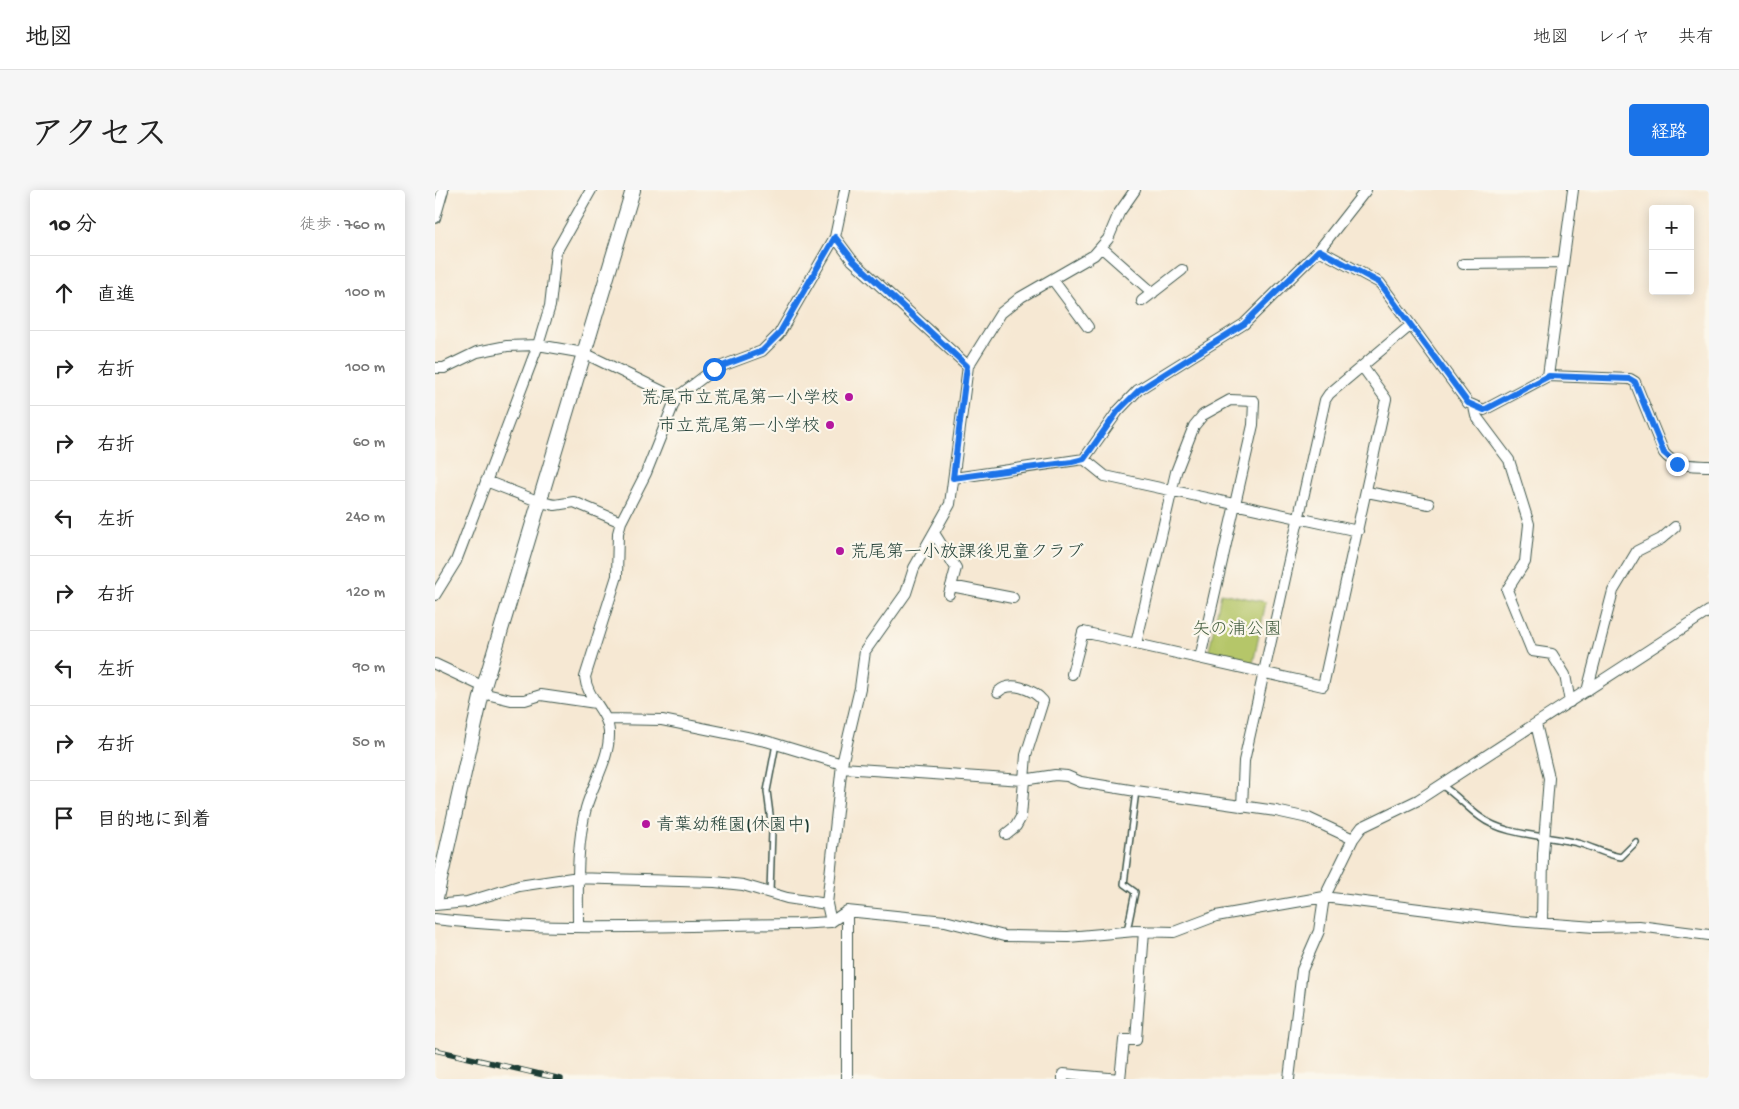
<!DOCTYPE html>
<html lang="ja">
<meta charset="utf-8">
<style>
:root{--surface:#fff;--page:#f6f6f6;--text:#222;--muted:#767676;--line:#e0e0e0;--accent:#1a73e8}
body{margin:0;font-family:"Gochi Hand","Klee One",sans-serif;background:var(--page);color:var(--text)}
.controls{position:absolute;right:15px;top:15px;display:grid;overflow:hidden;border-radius:5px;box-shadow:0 2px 12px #0003}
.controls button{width:45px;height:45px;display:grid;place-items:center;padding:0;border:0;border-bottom:1px solid var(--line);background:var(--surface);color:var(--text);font:25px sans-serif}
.stop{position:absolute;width:15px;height:15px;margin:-11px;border:4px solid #1a73e8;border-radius:50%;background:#fff}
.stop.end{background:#1a73e8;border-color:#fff;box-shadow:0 1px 5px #0008}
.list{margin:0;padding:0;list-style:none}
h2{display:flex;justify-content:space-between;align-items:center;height:65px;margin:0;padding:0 20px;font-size:21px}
h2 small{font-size:16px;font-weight:400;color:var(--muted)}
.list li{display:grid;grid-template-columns:32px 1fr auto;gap:15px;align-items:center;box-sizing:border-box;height:75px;padding:0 20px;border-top:1px solid var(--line)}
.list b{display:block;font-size:19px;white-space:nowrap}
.list em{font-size:16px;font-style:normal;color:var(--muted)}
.icon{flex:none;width:28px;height:28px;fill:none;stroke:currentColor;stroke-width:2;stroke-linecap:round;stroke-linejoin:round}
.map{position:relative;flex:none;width:1274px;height:889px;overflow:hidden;border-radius:5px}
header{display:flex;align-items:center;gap:30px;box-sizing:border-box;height:70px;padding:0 25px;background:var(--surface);border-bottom:1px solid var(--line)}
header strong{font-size:24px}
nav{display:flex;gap:28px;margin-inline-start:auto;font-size:18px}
.intro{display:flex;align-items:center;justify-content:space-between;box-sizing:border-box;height:120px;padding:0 30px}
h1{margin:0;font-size:35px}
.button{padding:12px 22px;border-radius:5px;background:var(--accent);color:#fff;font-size:18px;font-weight:700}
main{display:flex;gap:30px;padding:0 30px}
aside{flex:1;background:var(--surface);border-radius:5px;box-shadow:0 2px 12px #0003}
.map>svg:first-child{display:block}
.green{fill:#b5c669;stroke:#6a824e}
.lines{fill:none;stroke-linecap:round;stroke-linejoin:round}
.lane-casing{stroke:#3f574c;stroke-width:8}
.street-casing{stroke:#3f574c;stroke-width:12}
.secondary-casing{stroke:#3f574c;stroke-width:16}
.lane{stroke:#fff;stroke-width:5}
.street{stroke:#fff;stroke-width:10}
.secondary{stroke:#fff;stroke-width:14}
.rail-casing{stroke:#1f3d34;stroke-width:5.5}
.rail{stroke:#fbf7ec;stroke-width:4;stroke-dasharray:11;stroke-linecap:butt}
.route{stroke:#1a73e8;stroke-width:6}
.poi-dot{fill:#b5179e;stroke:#fbf7ec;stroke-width:2}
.labels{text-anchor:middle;stroke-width:4.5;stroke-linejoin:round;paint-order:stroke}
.poi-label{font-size:18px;fill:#1f3d34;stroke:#fbf7ec;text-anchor:end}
.park-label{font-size:18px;fill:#445f41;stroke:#fbf7ec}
</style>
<header>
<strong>地図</strong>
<nav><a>地図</a><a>レイヤ</a><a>共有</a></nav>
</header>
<div class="intro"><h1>アクセス</h1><a class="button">経路</a></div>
<main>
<aside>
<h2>10 分<small>徒歩 · 760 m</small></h2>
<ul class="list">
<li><svg class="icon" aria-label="ahead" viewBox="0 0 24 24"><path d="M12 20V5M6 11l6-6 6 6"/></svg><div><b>直進</b></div><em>100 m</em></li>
<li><svg class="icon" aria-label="right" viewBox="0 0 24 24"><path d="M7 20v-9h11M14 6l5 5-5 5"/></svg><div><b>右折</b></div><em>100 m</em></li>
<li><svg class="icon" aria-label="right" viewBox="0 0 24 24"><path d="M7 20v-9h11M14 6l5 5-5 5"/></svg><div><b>右折</b></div><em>60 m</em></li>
<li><svg class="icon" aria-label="left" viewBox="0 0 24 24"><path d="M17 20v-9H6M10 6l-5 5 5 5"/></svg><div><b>左折</b></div><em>240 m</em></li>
<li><svg class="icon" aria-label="right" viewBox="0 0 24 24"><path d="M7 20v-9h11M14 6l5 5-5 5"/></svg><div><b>右折</b></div><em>120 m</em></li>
<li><svg class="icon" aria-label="left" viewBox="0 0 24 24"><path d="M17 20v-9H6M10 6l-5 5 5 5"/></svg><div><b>左折</b></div><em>90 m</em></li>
<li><svg class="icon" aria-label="right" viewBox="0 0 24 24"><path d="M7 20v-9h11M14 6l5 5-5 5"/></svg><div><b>右折</b></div><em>50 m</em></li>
<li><svg class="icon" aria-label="arrive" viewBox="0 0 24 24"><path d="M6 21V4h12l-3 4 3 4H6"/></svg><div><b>目的地に到着</b></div></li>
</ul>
</aside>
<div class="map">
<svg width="1274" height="889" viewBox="0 0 1274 889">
<rect width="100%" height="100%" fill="#fbf7ec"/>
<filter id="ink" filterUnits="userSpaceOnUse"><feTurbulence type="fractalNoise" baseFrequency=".02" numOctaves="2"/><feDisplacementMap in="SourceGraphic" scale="10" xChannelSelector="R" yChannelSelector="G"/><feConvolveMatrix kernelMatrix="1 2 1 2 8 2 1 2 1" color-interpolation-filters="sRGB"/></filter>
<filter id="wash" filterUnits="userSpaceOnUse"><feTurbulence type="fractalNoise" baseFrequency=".0096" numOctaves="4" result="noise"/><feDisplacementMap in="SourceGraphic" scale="20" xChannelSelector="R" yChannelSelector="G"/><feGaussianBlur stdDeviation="1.12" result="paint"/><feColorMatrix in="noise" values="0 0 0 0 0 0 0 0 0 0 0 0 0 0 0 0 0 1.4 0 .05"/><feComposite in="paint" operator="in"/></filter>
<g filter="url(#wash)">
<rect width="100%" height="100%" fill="#f6e8d3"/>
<path class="green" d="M786 403 831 412 818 474 773 465Z"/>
</g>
<g filter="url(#ink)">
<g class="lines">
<defs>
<path id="lane" d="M1006 595C1021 604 1031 617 1045 627 1071 647 1115 645 1146 654 1159 658 1172 665 1186 667L1201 652
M335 702 337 640 332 601 341 554
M692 741 700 702 689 694 701 601"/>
<path id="street" d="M410 0 400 47 417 70 533 176
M0 28 8 0
M666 57 718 103
M884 60 945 93 1033 213 1049 220 1113 186 1138 0
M1028 74 1128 73
M618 90 653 137
M707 111 747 80
M0 178H9L42 162 72 156 103 155 149 163 241 208
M1113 186 1195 189 1200 192 1229 263C1240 277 1257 275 1274 276
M1039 217 1041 226 1074 270 1094 334 1090 372 1072 400 1097 461 1117 464 1130 485 1135 512
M649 269 670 286 923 341
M519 288 649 269 683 221 703 200 809 134 884 60 931 0
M51 291 105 312 120 315 139 312 186 332
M932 302 994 314
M499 343 521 378 514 404
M516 396 578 408
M0 405 21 371 103 155 115 116 121 62 156 0
M701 454 741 282 759 236 768 225 795 210 819 211 818 235 765 468
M0 474 49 497
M637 484 648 442 888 496 951 209 927 176
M1152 501 1178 401 1202 361 1226 349 1240 337
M563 502C575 490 598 499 608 511L591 565 586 627 581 636 571 644
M47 503 76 510H90L106 505 161 513
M171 529 227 530 331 551 407 574
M1101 534 1114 588 1108 664 1107 733
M407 578 588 590 620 585 632 586 646 592 701 601 841 621 873 628 918 649
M807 617 809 571 890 210 894 204 976 135
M893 700 918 649 927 637 983 610 1274 421
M0 715 32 712 84 696 137 688 280 692 308 695 352 708 392 714
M412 721V889
M0 729C119 743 241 735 361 734L396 732 412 721 510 731 569 746 633 747 700 741 739 742 781 726 889 707 1080 731 1159 737 1204 736 1274 745
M396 732 392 714 407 574 425 498 430 461 471 403 479 378 515 314 533 176 566 123 586 107 659 65 673 49 684 23 700 0
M143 736C143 697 141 656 151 618 158 593 175 568 174 542 173 521 152 509 150 487L182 386 183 343 186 332 211 283 241 208 279 179 327 161 344 144 400 47
M628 889V884L685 889
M685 889 689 850H701L709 741
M854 889 867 780 884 741 889 707"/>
<path id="secondary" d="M0 712 47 503 198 0"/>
</defs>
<use href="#lane" class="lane-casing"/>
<use href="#street" class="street-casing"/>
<use href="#secondary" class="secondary-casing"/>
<use href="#lane" class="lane"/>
<use href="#street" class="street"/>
<use href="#secondary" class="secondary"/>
<defs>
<path id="rail" d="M0 860 126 889"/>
</defs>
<use href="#rail" class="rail-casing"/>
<use href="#rail" class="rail"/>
</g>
</g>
<g class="lines" filter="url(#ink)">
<path class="route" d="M279 179 327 161 344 144 400 47 418 70 532 176 518 288 637 272 649 269 683 221 704 200 809 134 884 60 945 93 1033 213 1049 220 1114 186 1195 189 1200 192 1229 263 1242 274"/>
</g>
<g class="poi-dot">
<circle cx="414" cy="207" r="5"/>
<circle cx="395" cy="235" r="5"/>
<circle cx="405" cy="361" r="5"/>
<circle cx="211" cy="634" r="5"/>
</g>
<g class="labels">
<g class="poi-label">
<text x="404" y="213">荒尾市立荒尾第一小学校</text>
<text x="385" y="241">市立荒尾第一小学校</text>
<text x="415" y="367" text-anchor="start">荒尾第一小放課後児童クラブ</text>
<text x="221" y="640" text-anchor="start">青葉幼稚園(休園中)</text>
</g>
<g class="park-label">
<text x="802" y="444">矢の浦公園</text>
</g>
</g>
</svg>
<div class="controls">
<button>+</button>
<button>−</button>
</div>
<div class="stop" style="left:279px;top:179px"></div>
<div class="stop end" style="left:1242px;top:274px"></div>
</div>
</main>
